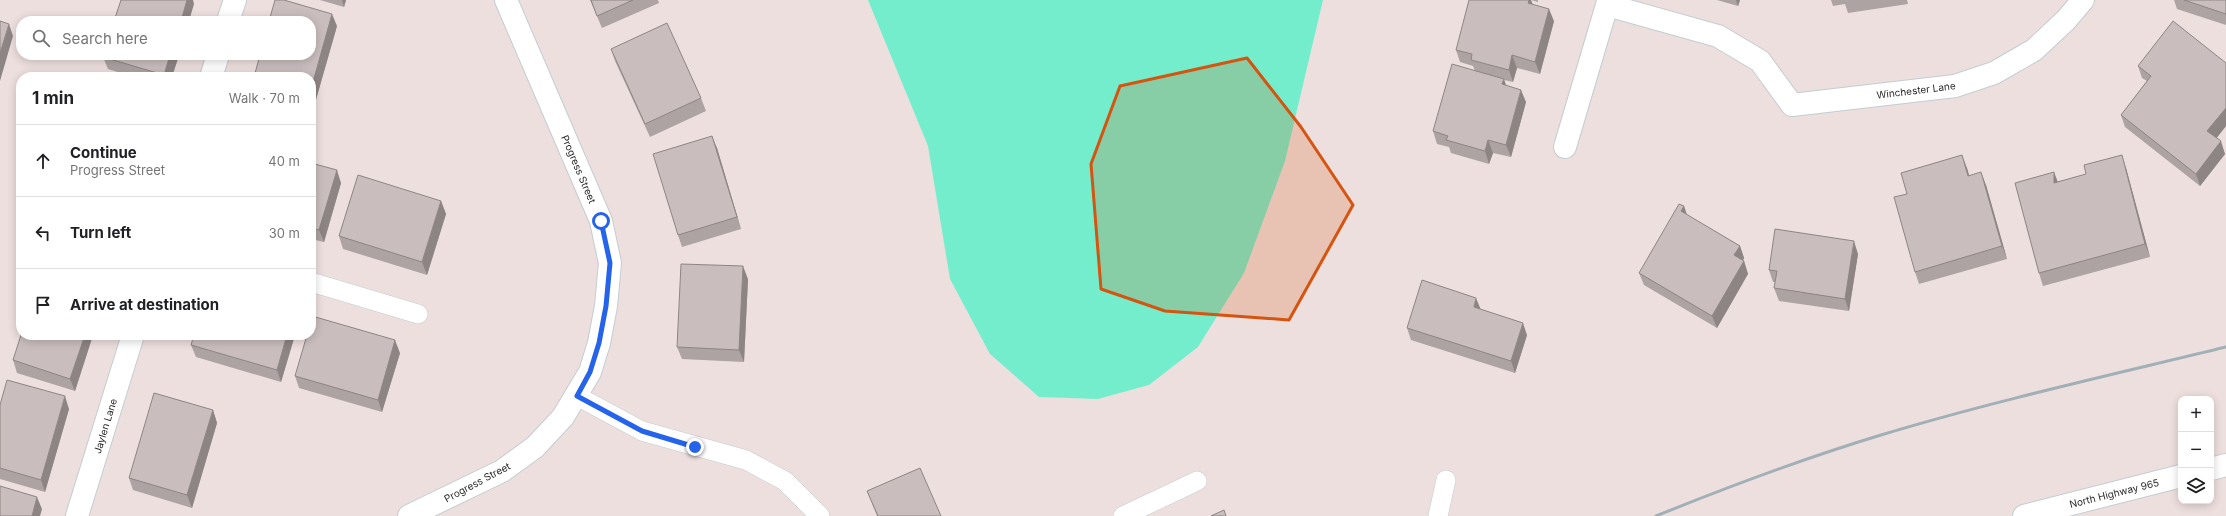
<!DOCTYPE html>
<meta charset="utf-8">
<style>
:root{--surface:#fff;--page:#f6f6f6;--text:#202124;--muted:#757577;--line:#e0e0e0}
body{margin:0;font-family:Inter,sans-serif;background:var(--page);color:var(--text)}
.controls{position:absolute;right:12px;bottom:12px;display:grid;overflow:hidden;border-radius:8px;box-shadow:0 2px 10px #0003}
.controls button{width:36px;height:36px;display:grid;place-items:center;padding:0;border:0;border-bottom:1px solid var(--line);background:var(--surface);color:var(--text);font:20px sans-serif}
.stop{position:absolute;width:12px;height:12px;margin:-9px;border:3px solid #2563eb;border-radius:50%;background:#fff}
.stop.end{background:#2563eb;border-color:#fff;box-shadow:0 1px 4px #0008}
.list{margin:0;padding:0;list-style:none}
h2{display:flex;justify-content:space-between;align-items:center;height:52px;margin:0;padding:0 16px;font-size:17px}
h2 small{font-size:13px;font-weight:400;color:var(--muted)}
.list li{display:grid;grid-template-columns:26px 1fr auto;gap:12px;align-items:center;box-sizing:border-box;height:72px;padding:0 16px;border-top:1px solid var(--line)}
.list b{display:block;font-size:15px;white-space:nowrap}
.list p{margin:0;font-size:13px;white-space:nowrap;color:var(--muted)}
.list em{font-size:13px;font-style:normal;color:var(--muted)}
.icon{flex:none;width:22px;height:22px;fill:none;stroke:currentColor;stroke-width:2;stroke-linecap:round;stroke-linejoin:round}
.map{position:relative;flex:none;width:2226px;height:516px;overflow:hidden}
.search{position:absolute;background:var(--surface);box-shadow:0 2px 10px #0003;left:16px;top:16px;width:300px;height:44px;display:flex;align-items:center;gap:10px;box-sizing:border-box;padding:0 14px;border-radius:16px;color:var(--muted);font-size:15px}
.panel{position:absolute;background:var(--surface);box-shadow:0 2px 10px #0003;left:16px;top:72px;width:300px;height:268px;border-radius:16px}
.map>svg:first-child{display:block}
.water{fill:#74edcd}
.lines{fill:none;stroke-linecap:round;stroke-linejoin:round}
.service-casing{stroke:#c3cdd2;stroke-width:20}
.minor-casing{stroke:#c3cdd2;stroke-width:24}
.tertiary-casing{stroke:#c3cdd2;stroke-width:24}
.service{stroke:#fff;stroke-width:19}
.minor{stroke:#fff;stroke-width:22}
.tertiary{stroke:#fff;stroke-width:22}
.rail{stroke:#a1afb6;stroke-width:3}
.wall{fill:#ada3a3}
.shaded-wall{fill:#8d8584}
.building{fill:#c9bebd;stroke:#8d8584}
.route{stroke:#2563eb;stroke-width:5}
.marked{fill:#d5540f;fill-opacity:0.2;stroke:#d5540f;stroke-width:3;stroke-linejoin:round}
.labels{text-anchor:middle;stroke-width:4;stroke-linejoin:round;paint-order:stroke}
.street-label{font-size:10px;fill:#2c2c2c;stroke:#fff}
</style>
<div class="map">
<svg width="2226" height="516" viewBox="0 0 2226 516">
<rect width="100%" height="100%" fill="#eddfde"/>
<path class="water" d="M868 0H1323L1285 161 1244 273 1198 347 1149 385 1098 399 1039 397 990 354 950 279 928 146Z"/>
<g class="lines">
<defs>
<path id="service" d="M311 282 418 314
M577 396 642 431 746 460 785 481 820 516
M1123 516 1197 481
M1438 516 1446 480"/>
<path id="minor" d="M1608 0 1607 5 1718 36 1760 61 1792 105 1955 86 1994 73 2034 50 2066 20 2083 0
M228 21 235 0
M211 77 218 55
M1565 147 1607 5
M77 516 133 335
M409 516 502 471 535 447 563 417 590 372 599 343 606 306 610 263 601 221 506 0"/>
<path id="tertiary" d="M2211 469 2226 465
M2024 516 2181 476"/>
</defs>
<use href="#service" class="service-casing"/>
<use href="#minor" class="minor-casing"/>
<use href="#tertiary" class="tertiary-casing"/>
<use href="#service" class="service"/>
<use href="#minor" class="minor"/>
<use href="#tertiary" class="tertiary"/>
<path class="rail" d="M1656 516C1730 486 1805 458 1881 435 1994 401 2111 375 2226 347"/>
</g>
<path class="wall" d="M320 0H346L344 7Z
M590 0H658L659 3 602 28Z
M1531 0H1538V2Z
M1717 0H1740L1738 6Z
M1831 0H1907L1908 4 1848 13 1845 4 1833 6Z
M2174 0H2226V25L2177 9Z
M1532 4 1554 21 1540 74 1517 68 1513 82 1504 80 1506 85 1526 102 1511 157 1493 153 1489 164 1451 153 1449 147 1437 144 1433 131 1475 71 1473 66 1460 62 1456 50Z
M337 26 313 110 311 109V77Z
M611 49 701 98 706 111 650 137 615 61Z
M104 55H179L172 77H133L108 69 103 57Z
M2226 63V126L2216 138 2225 154 2200 186 2125 127 2121 115 2147 81 2142 78 2138 66Z
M717 148 741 229 682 247 678 235Z
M311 163 341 183 324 242 311 239Z
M1967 168 1969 176 1986 185 2007 259 1919 284 1915 272 1907 194Z
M2126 168 2150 257 2043 286 2039 273 2058 182Z
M441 201 446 214 427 275 343 249 339 236Z
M1684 206 1687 215 1740 246 1744 258 1743 261H1744L1748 274 1717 328 1644 285 1639 273Z
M1858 254 1849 311 1779 301 1774 288 1775 282H1773L1769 270Z
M748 279 744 362 682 359 677 347Z
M1407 328 1527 335 1515 373 1411 340Z
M93 335 75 391 17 373 13 360Z
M295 335 281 382 196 357 191 345Z
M400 353 382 412 299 388 295 376Z
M0 405 69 409 45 492 0 479Z
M213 410 217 423 192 508 133 490 129 478Z
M867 491 941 516H877Z"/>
<path class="shaded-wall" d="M187 0H193L194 4 189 21H181Z
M342 0H346L344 7Z
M1529 0H1531L1535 10 1528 3Z
M1736 0H1740L1738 6Z
M1549 9 1554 21 1540 74 1535 62Z
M332 14 337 26 313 110 311 103V89Z
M9 24 13 36 0 81V53Z
M170 55H179L172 77H165L164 75Z
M1512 55 1517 68 1513 82 1509 70Z
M1504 79 1508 92 1502 84Z
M1521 90 1526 102 1511 157 1506 145Z
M2226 108V126L2212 144 2207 131Z
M712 136 717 148 741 229 737 217Z
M1488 140 1493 153 1489 164 1485 151Z
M2221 141 2225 154 2200 186 2196 174Z
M1962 155 1967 168 1973 189 1968 176Z
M2122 155 2126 168 2150 257 2145 244Z
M337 170 341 183 324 242 319 230Z
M1981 172 1986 185 2007 259 2002 246Z
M2054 172 2059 185 2054 183Z
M441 201 446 214 427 275 422 262Z
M1684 206 1688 219 1681 211Z
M1854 241 1858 254 1849 311 1845 299Z
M1740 246 1744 258 1738 268 1734 255Z
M1744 261 1748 274 1717 328 1712 316Z
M743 266 748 279 744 362 739 350Z
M1476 298 1481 310 1474 307Z
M1523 323 1527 335 1515 373 1511 361Z
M85 335H93L75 391 70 379Z
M287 335H295L281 382 277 370Z
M395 340 400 353 382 412 378 400Z
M65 396 69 409 45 492 41 480Z
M213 410 217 423 192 508 187 495Z
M37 497 42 509 40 516H32Z"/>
<path class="building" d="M121 0H187L181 21H114Z
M275 0H284L332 14 311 89V77H254L260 55H311V21H269Z
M591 0H633L597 16Z
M1469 0H1529L1528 3 1549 9 1535 62 1512 55 1509 70 1471 60 1472 54 1456 50Z
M2184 0H2226V14Z
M0 21 9 24 0 53Z
M2173 21 2226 63V108L2207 131 2221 141 2196 174 2121 115 2151 76 2138 66Z
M667 23 701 98 645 124 611 49Z
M104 55H170L164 75 103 57Z
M1452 64 1504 79 1502 84 1521 90 1506 145 1488 140 1485 151 1446 140 1448 136 1433 131Z
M712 136 737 217 678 235 653 154Z
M1962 155 1968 176 1981 172 2002 246 1915 272 1894 197 1907 194 1901 173Z
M2122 155 2145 244 2039 273 2015 183 2054 172V183L2086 174 2084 165Z
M311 163 337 170 319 230 311 228Z
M358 175 441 201 422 262 339 236Z
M1679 204 1684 206 1681 211 1740 246 1734 255 1744 261 1712 316 1639 273Z
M1775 229 1854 241 1845 299 1774 288 1777 271 1769 270Z
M681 264 743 266 739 350 677 347Z
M1422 280 1476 298 1474 307 1523 323 1511 361 1407 328Z
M312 316 395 340 378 400 295 376 307 335H311V320Z
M21 335H85L70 379 13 360Z
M194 335H287L277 370 191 345Z
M7 380 65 396 41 480 0 468V405Z
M154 393 213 410 187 495 129 478Z
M920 468 941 516H878L867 491Z
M0 486 37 497 32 516H0Z
M1224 510 1226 516H1211Z"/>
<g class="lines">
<path class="route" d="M601 221 610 263 606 306 599 343 590 372 577 396 642 431 695 447"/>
</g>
<path class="marked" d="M1247 58 1301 127 1353 205 1289 320 1165 311 1101 289 1091 164 1120 86Z"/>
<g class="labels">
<g class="street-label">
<text transform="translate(1916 90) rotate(-7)" y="4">Winchester Lane</text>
<text transform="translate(579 169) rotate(67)" y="4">Progress Street</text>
<text transform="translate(105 426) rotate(-73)" y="4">Jaylen Lane</text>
<text transform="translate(477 482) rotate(-28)" y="4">Progress Street</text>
<text transform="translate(2114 493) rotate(-14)" y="4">North Highway 965</text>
</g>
</g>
</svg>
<div class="controls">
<button>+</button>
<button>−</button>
<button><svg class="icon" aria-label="layers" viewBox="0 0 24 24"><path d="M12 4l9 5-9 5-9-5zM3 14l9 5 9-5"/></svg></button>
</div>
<div class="stop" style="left:601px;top:221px"></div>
<div class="stop end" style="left:695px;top:447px"></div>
<div class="search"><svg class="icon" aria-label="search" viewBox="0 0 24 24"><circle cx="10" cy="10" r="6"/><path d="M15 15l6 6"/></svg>Search here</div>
<section class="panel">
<h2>1 min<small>Walk · 70 m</small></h2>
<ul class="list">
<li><svg class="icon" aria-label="ahead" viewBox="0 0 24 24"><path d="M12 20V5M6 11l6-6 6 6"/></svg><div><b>Continue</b><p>Progress Street</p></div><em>40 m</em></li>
<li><svg class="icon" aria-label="left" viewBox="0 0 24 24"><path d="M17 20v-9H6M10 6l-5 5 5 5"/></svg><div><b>Turn left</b></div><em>30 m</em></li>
<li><svg class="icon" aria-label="arrive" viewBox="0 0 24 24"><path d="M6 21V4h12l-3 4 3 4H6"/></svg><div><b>Arrive at destination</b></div></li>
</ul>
</section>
</div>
